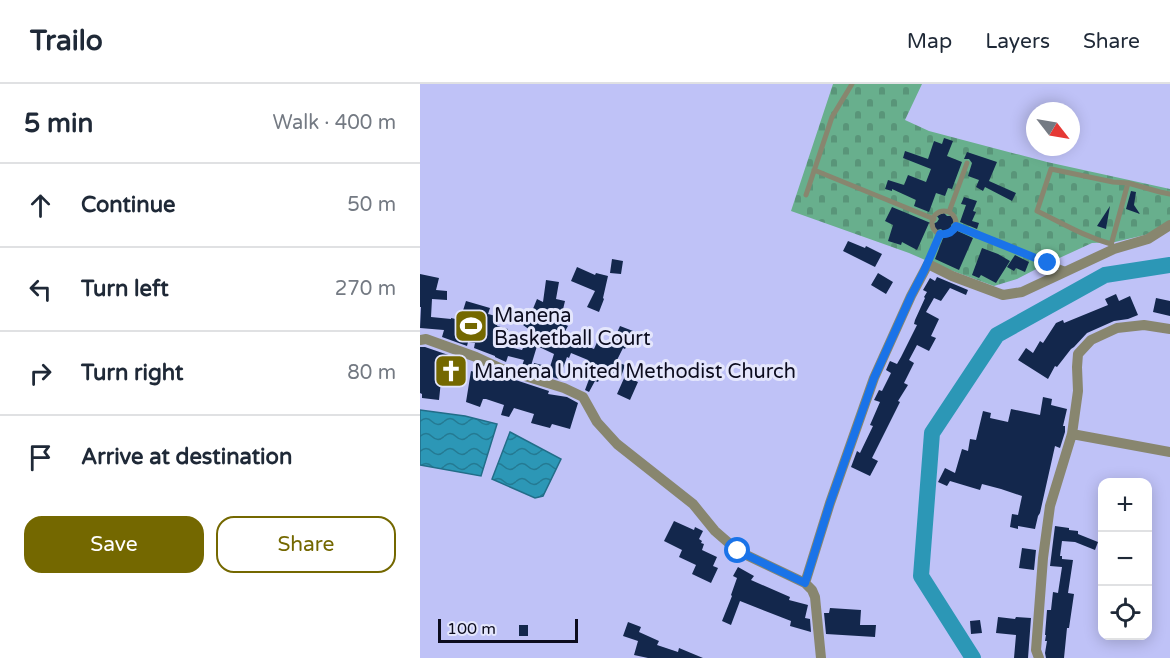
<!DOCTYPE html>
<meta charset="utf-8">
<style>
:root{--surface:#fff;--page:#f2f2f3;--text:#1f2937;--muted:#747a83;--line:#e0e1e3;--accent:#746800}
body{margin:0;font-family:"Varela Round",sans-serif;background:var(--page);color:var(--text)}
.controls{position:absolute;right:18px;bottom:18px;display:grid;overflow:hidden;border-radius:12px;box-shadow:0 3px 15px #0003}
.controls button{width:54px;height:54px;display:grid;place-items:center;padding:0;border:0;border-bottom:2px solid var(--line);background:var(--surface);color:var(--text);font:30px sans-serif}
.compass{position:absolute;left:606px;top:18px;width:54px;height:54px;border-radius:50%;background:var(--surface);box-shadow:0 3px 15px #0003;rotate:121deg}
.scale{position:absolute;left:18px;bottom:15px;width:140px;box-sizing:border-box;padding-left:6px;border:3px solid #0c0c1e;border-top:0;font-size:16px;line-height:21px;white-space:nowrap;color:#0c0c1e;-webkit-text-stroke:4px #e4e6fc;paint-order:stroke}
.stop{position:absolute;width:18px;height:18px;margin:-14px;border:4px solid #1a73e8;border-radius:50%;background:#fff}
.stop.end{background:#1a73e8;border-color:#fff;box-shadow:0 2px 6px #0008}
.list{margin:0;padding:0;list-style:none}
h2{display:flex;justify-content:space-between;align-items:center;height:78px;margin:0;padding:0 24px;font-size:26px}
h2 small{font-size:20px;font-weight:400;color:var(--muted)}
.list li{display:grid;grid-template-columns:39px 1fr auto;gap:18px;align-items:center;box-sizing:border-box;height:84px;padding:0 24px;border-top:2px solid var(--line)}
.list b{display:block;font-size:22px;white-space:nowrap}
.list em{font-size:20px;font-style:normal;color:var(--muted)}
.actions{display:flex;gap:12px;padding:18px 24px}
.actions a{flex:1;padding:14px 0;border:2px solid var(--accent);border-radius:18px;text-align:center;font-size:21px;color:var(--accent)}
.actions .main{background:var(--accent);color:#fff}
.icon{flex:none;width:33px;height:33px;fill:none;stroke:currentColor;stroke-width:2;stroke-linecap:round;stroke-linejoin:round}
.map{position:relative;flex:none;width:750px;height:574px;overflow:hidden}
header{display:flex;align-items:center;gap:36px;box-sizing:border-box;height:84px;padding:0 30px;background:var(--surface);border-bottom:2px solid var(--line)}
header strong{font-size:28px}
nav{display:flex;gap:33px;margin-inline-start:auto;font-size:21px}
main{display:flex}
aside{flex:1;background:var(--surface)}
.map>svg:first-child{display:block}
.cemetery{fill:url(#cemetery-stones)}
.water{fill:url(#water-waves);stroke:#226d88;stroke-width:1.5}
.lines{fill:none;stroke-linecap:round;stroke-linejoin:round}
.river{stroke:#2c97b6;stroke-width:16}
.building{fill:#13274c}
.lane{stroke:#88866f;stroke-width:5}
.street{stroke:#88866f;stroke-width:10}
.route{stroke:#1a73e8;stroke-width:8}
.labels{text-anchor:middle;stroke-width:6;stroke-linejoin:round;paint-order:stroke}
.poi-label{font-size:20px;fill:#0c0c1e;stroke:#e4e6fc;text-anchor:start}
</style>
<header>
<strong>Trailo</strong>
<nav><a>Map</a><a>Layers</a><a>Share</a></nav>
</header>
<main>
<aside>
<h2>5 min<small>Walk · 400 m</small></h2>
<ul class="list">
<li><svg class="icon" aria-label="ahead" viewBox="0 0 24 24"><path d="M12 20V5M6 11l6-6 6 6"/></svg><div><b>Continue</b></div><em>50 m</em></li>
<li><svg class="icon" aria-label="left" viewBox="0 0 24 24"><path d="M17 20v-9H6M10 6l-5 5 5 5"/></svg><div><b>Turn left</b></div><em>270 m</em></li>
<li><svg class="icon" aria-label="right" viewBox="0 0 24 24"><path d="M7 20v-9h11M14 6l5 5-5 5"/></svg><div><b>Turn right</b></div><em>80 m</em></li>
<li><svg class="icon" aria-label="arrive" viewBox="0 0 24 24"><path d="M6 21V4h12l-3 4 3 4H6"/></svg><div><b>Arrive at destination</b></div></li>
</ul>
<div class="actions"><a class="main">Save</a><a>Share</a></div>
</aside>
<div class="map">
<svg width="750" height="574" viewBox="0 0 750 574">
<defs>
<pattern id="cemetery-stones" width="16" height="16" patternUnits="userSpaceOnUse" patternTransform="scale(1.5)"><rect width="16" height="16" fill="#68af8d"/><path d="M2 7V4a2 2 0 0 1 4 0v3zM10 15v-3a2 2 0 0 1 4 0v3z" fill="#599579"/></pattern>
<pattern id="water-waves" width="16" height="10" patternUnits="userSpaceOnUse" patternTransform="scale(1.5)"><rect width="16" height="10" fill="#2c97b6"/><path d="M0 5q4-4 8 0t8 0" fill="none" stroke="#247a93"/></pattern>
</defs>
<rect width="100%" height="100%" fill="#bfc2f7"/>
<path class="cemetery" d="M413 0H502L485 36 509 47 627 78 750 105V137L729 150 695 158 672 159 622 182 597 195 574 202 519 182 489 169 371 127Z"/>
<path class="water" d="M0 326 45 332 77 340 61 392 0 381Z
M90 348 141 375 123 412 115 414 72 395Z"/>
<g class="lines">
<path class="river" d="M553 574 501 492 512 349 577 251 685 191 750 181"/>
</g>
<path class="building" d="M524 54 533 57 527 72 542 78 532 105 528 104 525 112 516 109 509 128 494 122 496 116 472 105V107L465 105 468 96 484 101 488 91 506 98 511 85 483 74 485 67 508 75 514 57 522 60Z
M547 68 577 78 569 97 596 109 592 117 565 103 563 107 556 103 559 96 548 92 552 79 549 75H544Z
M711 107 716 108 714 121 720 130 706 125Z
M544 113 557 117 553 127 556 128 552 137 559 139 557 145 540 138 546 121 541 120Z
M690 122 686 145 677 142Z
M472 123 513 140 517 138 519 135 517 132 521 130 524 129 527 132H531L535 137 531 141 533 145 553 154 539 186 515 175 525 149 521 145 517 146 509 139 497 166 482 158 481 161 468 157 473 141 465 137Z
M428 157 445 164 446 162 462 170 455 183 423 167Z
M562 164 578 170 590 177 576 199 561 191 559 194 552 191Z
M595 171 609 178 605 188 596 184 594 187 587 183Z
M192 175 203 177 201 190 190 189Z
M157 183 175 191 176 189 188 192 183 214 184 215 179 228 167 223 175 207 151 197Z
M458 189 473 198 466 210 451 201Z
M0 190 19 194 16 206 27 207V216L12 215 11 233 31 235V234L40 236 46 217 70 224 68 230 80 233 77 242 88 245 85 262 102 266 107 256 110 246 103 241 109 231 110 232 117 215 123 218 126 196 139 198 136 215 145 217 140 238 148 242 140 256 161 264 162 260 174 265 178 256 191 262 200 242 213 247 210 256 205 265 203 264 196 278 205 281 201 293 183 287 178 298 175 297 169 308 165 306 171 290 163 285 168 276 151 269 149 274 147 273 139 295 113 287 114 279 130 283 134 270 117 262 110 285 102 282 104 276 88 272 86 278 75 273V272L54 264 55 259 48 258 47 262 22 253 24 246 0 244 1 223H0Z
M517 193 548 206 546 211 530 204 521 217 514 214 506 228 519 235 511 252 516 254 509 267 497 261 489 276 494 279 484 299 488 301 478 317 480 318 452 374 458 377 450 392 431 383 437 367 440 369 453 342 450 341 460 318 454 316 459 306 462 307 471 289 466 286 469 279 470 277 477 280 481 273 497 241 494 240 495 236 505 214 504 213 507 208 503 206 510 194 515 197Z
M696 210 699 217 710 212 718 231 708 235 694 237 667 249 654 263 651 265 637 283 635 282 628 295 598 276 606 264 613 269 620 257 623 259 636 239 643 236 644 239 688 221 685 215Z
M736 214 750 217V232L733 228Z
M0 263H5L43 276 35 301 21 297 19 316 2 314V310L0 309Z
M51 287 65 291 66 287 71 288 129 307 128 310 147 313 158 319 150 345 132 340 130 344 111 339 114 330 94 324 89 333 81 331 84 321 66 315H63L60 323 46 318Z
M205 292 218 298 210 316 197 310Z
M623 313 632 315 631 321 647 325 643 342H645V348L640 364 635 362 620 429 618 432 615 445 598 442V445L590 443 592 430 598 431 602 412 581 405 562 400 560 406 530 397 527 402 518 398 525 384 535 389 542 365 548 367 550 355 556 356 563 327 571 329 570 334 588 338 591 325 620 331Z
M254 437 274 446 275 443 283 447 279 455 282 457 281 459 284 460 282 466 297 473 293 482 298 484 291 499 272 490 276 481 259 473 262 466 244 457Z
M635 442 649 444V446L658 447V450L678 458 675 466 655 458 642 457 640 472H642V475L653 476 648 509 654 510 649 544H647L644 574H626L625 569 627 557H625L626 551H625L627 526H631L633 508 638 509 642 483 630 482Z
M602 464 616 466 614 486 599 484Z
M318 483 334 492 331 496 370 513 369 516 388 521 385 534 390 535 391 548 370 542 371 537 320 517 311 541 302 537 312 512 311 511 317 494 313 492Z
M410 524 441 526 440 541H456L455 553 406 550 404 529H409Z
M578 533 595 535 596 533 611 534 608 574H594L596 551 576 549Z
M560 536 562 549 551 550 550 537Z
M208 538 221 543 219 548 239 557 237 561 258 568 259 564 283 574H228L214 571 218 557 203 552Z
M99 541H108V552H99Z"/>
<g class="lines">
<path class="lane" d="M394 86 514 135
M386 111 412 33 432 0
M512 139a12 12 0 1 1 24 0a12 12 0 1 1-24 0Z
M529 128 547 79
M536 142 647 186
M691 160C663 152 642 139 617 127L631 85 693 98 708 99 740 108 750 110
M691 161 708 99
M508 180 520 150"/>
<path class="street" d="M0 256 6 255 56 273 82 285 144 304 163 313 177 338 197 360 273 420 295 447 318 467 385 499 392 506 395 513 401 574
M652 350 750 368
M385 499 410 419 454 294 491 212 508 180 532 192 583 211 602 208 694 165 728 155 750 141
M619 574 616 566 623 474 630 422 652 350 658 307 657 283 658 270 671 256 697 244 724 241 750 245"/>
</g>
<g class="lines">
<path class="route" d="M318 467 385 499 410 419 454 294 491 212 504 187 520 150C527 151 532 149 536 142L628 179"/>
</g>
<defs>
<symbol id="stadium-square" viewBox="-11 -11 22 22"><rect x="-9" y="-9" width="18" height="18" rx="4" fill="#746800" stroke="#e4e6fc"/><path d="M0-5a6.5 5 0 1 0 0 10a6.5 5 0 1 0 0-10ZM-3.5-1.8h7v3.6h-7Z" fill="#fff"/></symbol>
<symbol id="church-square" viewBox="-11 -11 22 22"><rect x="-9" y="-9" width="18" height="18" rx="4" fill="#746800" stroke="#e4e6fc"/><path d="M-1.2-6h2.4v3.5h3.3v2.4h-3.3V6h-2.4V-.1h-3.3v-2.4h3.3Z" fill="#fff"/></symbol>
</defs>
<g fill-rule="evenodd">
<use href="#stadium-square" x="32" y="223" width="38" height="38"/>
<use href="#church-square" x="12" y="268" width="38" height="38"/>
</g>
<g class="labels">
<g class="poi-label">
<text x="74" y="238">Manena<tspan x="74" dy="23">Basketball Court</tspan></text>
<text x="54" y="294">Manena United Methodist Church</text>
</g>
</g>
</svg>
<div class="controls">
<button>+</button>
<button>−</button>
<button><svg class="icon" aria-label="locate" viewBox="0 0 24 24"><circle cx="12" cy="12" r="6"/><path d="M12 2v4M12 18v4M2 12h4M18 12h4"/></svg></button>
</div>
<svg class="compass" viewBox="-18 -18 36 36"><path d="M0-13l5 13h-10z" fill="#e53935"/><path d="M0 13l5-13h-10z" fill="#747a83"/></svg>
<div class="scale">100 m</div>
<div class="stop" style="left:318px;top:467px"></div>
<div class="stop end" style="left:628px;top:179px"></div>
</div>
</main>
